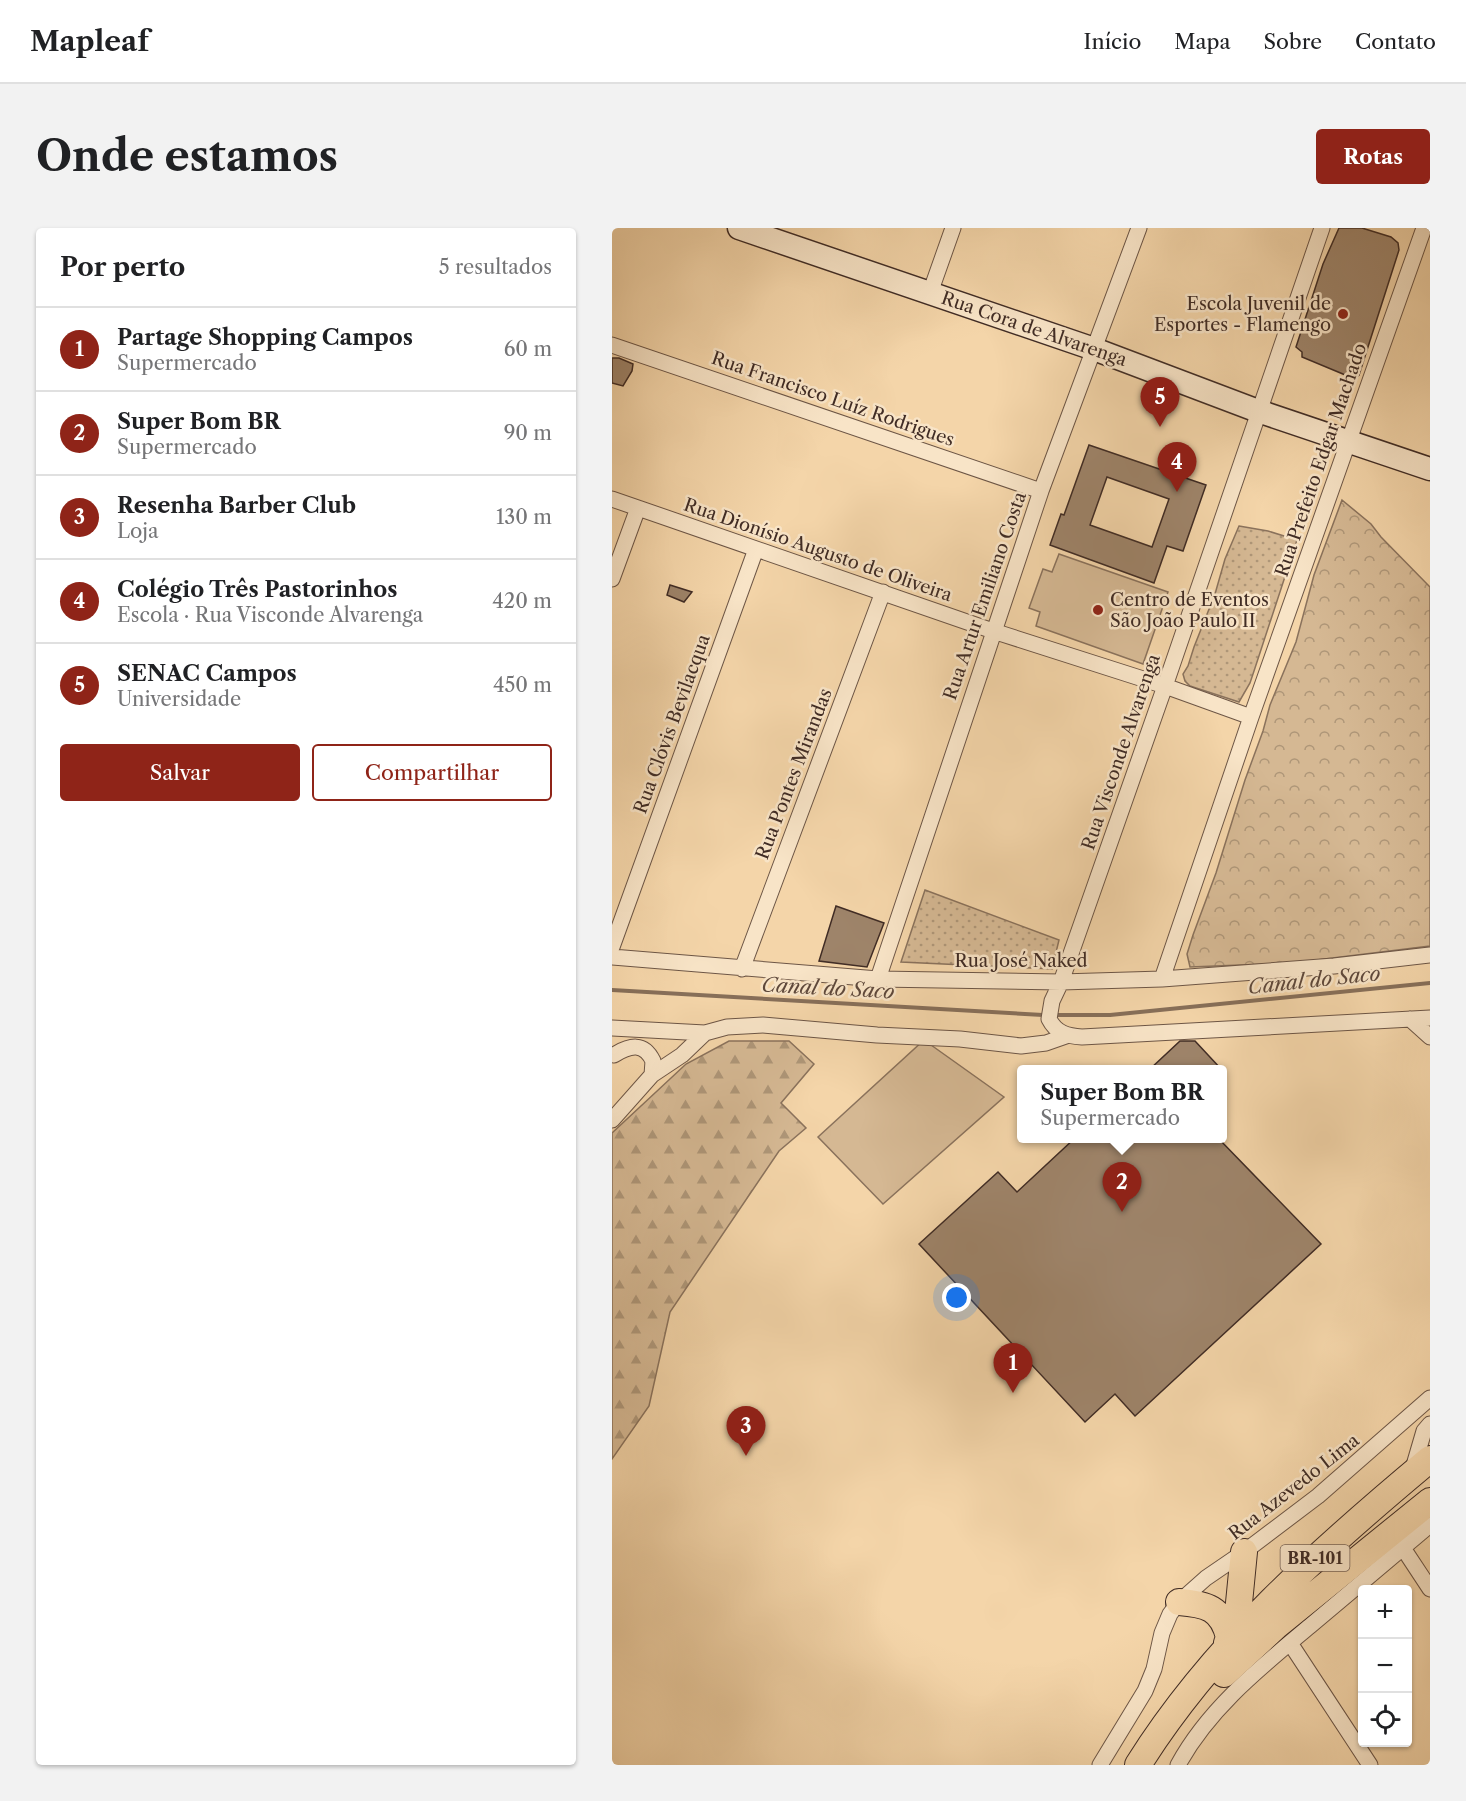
<!DOCTYPE html>
<html lang="pt">
<meta charset="utf-8">
<style>
:root{--surface:#fff;--page:#f2f2f2;--text:#202124;--muted:#757577;--line:#e0e0e0;--accent:#8f2418}
body{margin:0;font-family:"Libre Caslon Text",serif;background:var(--page);color:var(--text)}
.controls{position:absolute;right:18px;bottom:18px;display:grid;overflow:hidden;border-radius:6px;box-shadow:0 2px 4px #0004}
.controls button{width:54px;height:54px;display:grid;place-items:center;padding:0;border:0;border-bottom:2px solid var(--line);background:var(--surface);color:var(--text);font:30px sans-serif}
.you{position:absolute;left:345px;top:1070px;width:21px;height:21px;margin:-15px;border:4px solid #fff;border-radius:50%;background:#1a73e8;box-shadow:0 0 0 9px #1a73e833}
.badge{display:grid;place-items:center;width:39px;height:39px;border-radius:50%;background:var(--accent);color:#fff;font-size:20px;font-weight:700}
.pin{position:absolute;translate:-50% -50px;filter:drop-shadow(0 2px 3px #0008)}
.pin::after{content:'';position:absolute;top:32px;width:21px;height:18px;background:inherit;clip-path:polygon(0 0,100% 0,50% 100%)}
.popup{position:absolute;left:405px;top:837px;width:210px;height:78px;box-sizing:border-box;display:grid;place-content:center;border-radius:6px;background:var(--surface);filter:drop-shadow(0 2px 4px #0005);font-size:20px;white-space:nowrap;color:var(--muted)}
.popup b{font-size:22px;color:var(--text)}
.popup::after{content:'';position:absolute;left:50%;top:100%;margin-left:-12px;border:12px solid transparent;border-top-color:var(--surface)}
.list{margin:0;padding:0;list-style:none}
h2{display:flex;justify-content:space-between;align-items:center;height:78px;margin:0;padding:0 24px;font-size:26px}
h2 small{font-size:20px;font-weight:400;color:var(--muted)}
.list li{display:grid;grid-template-columns:39px 1fr auto;gap:18px;align-items:center;box-sizing:border-box;height:84px;padding:0 24px;border-top:2px solid var(--line)}
.list b{display:block;font-size:22px;white-space:nowrap}
.list p{margin:0;font-size:20px;white-space:nowrap;color:var(--muted)}
.list em{font-size:20px;font-style:normal;color:var(--muted)}
.actions{display:flex;gap:12px;padding:18px 24px}
.actions a{flex:1;padding:14px 0;border:2px solid var(--accent);border-radius:6px;text-align:center;font-size:21px;color:var(--accent)}
.actions .main{background:var(--accent);color:#fff}
.icon{flex:none;width:33px;height:33px;fill:none;stroke:currentColor;stroke-width:2;stroke-linecap:round;stroke-linejoin:round}
.map{position:relative;flex:none;width:818px;height:1537px;overflow:hidden;border-radius:6px}
header{display:flex;align-items:center;gap:36px;box-sizing:border-box;height:84px;padding:0 30px;background:var(--surface);border-bottom:2px solid var(--line)}
header strong{font-size:28px}
nav{display:flex;gap:33px;margin-inline-start:auto;font-size:21px}
.intro{display:flex;align-items:center;justify-content:space-between;box-sizing:border-box;height:144px;padding:0 36px}
h1{margin:0;font-size:42px}
.button{padding:15px 27px;border-radius:6px;background:var(--accent);color:#fff;font-size:21px;font-weight:700}
main{display:flex;gap:36px;padding:0 36px}
aside{flex:1;background:var(--surface);border-radius:6px;box-shadow:0 2px 4px #0004}
.map>svg:first-child{display:block}
.grass{fill:url(#grass-dots);stroke:#8a725c;stroke-width:1.5}
.forest{fill:url(#forest-firs);stroke:#8a725c;stroke-width:1.5}
.park{fill:url(#park-crowns);stroke:#8a725c;stroke-width:1.5}
.pitch{fill:#d5b893;stroke:#8a725c;stroke-width:1.5}
.lines{fill:none;stroke-linecap:round;stroke-linejoin:round}
.stream{stroke:#876f59;stroke-width:4}
.building{fill:#9e846a;stroke:#402c25;stroke-width:1.5;fill-rule:evenodd}
.minor-casing{stroke:#6d5646;stroke-width:17}
.secondary-casing{stroke:#402c25;stroke-width:25}
.trunk-casing{stroke:#402c25;stroke-width:28}
.minor{stroke:#f8e4c7;stroke-width:15}
.secondary{stroke:#f8e4c7;stroke-width:22}
.trunk{stroke:#f4d5a9;stroke-width:26}
.poi-dot{fill:#8f2418;stroke:#f8e4c7;stroke-width:2}
.labels{text-anchor:middle;stroke-width:5;stroke-linejoin:round;paint-order:stroke}
.shield{fill:#f8e4c7;stroke:#776356;stroke-width:1.5}
.shield-label{font-size:16px;font-weight:bold;fill:#402c25}
.poi-label{font-size:18px;fill:#402c25;stroke:#f8e4c7;text-anchor:end}
.street-label{font-size:18px;fill:#402c25;stroke:#f8e4c7}
.water-label{font-size:20px;font-style:italic;fill:#5e483b;stroke:#f8e4c7}
</style>
<header>
<strong>Mapleaf</strong>
<nav><a>Início</a><a>Mapa</a><a>Sobre</a><a>Contato</a></nav>
</header>
<div class="intro"><h1>Onde estamos</h1><a class="button">Rotas</a></div>
<main>
<aside>
<h2>Por perto<small>5 resultados</small></h2>
<ul class="list">
<li><span class="badge">1</span><div><b>Partage Shopping Campos</b><p>Supermercado</p></div><em>60 m</em></li>
<li><span class="badge">2</span><div><b>Super Bom BR</b><p>Supermercado</p></div><em>90 m</em></li>
<li><span class="badge">3</span><div><b>Resenha Barber Club</b><p>Loja</p></div><em>130 m</em></li>
<li><span class="badge">4</span><div><b>Colégio Três Pastorinhos</b><p>Escola · Rua Visconde Alvarenga</p></div><em>420 m</em></li>
<li><span class="badge">5</span><div><b>SENAC Campos</b><p>Universidade</p></div><em>450 m</em></li>
</ul>
<div class="actions"><a class="main">Salvar</a><a>Compartilhar</a></div>
</aside>
<div class="map">
<svg width="818" height="1537" viewBox="0 0 818 1537">
<defs>
<pattern id="grass-dots" width="8" height="8" patternUnits="userSpaceOnUse" patternTransform="scale(1.5)"><rect width="8" height="8" fill="#d5b893"/><path d="M2 2h.1M6 6h.1" fill="none" stroke="#ae9678" stroke-width="1.8" stroke-linecap="round"/></pattern>
<pattern id="forest-firs" width="22" height="20" patternUnits="userSpaceOnUse" patternTransform="scale(1.5)"><rect width="22" height="20" fill="#d5b893"/><path d="M5 1l3.5 6h-7zM16 11l3.5 6h-7z" fill="#ae9678"/></pattern>
<pattern id="park-crowns" width="20" height="18" patternUnits="userSpaceOnUse" patternTransform="scale(1.5)"><rect width="20" height="18" fill="#d5b893"/><path d="M2 6a3 3 0 1 1 6 0M12 15a3 3 0 1 1 6 0" fill="none" stroke="#ae9678"/></pattern>
</defs>
<rect width="100%" height="100%" fill="#f4d5a9"/>
<filter id="stains"><feTurbulence type="fractalNoise" baseFrequency=".00333" numOctaves="4"/><feColorMatrix values="0 0 0 0 .2 0 0 0 0 .09 0 0 0 0 .02 0 0 0 .5 -.17"/></filter>
<radialGradient id="worn" r=".72"><stop offset=".6" stop-color="#630" stop-opacity="0"/><stop offset="1" stop-color="#630" stop-opacity=".3"/></radialGradient>
<path class="grass" d="M627 298 656 303 685 312 643 440 638 455 627 474 578 458 573 453 571 446 576 438 582 419 603 366 613 331Z
M313 662 447 712 440 741 289 734Z"/>
<path class="forest" d="M117 813H177L202 836 169 875 194 900 167 923 58 1084 37 1178 0 1231V905L74 836Z"/>
<path class="park" d="M730 272 759 296 769 309 818 359V718L680 735 578 739 575 726 581 707 604 645 633 552 651 503 658 477 684 414 702 347Z"/>
<path class="pitch" d="M447 326 556 364 531 436 424 398 428 384 417 380 431 341 440 344Z
M312 812 392 869 271 976 206 909Z"/>
<g class="lines">
<path class="stream" d="M0 762 431 787
M446 787H498L818 755"/>
</g>
<path class="building" d="M727 0H750L779 9 786 15 787 22 747 147 743 151 690 129V124L684 119 711 36Z
M0 130H7L21 136 20 143 11 158 0 155Z
M477 217 594 257 571 323 555 318 542 355 438 317 449 286 452 287ZM495 249 557 271 540 319 478 297Z
M58 357 80 364 72 374 55 367Z
M224 678 272 695 255 739 207 733Z
M568 813H583L610 842H537Z
M463 910H606L709 1016 523 1188 503 1166 473 1194 307 1016 386 944 405 964Z"/>
<g class="lines">
<defs>
<path id="minor" d="M710 0 553 458 449 754 440 773 437 791C444 805 455 808 470 809L818 790
M318 65 341 0
M0 117 429 263
M0 271 381 403 553 458 639 489
M0 351 26 280
M0 719 144 321
M0 729 266 751 449 754 550 751 722 738 818 727
M130 741 271 364
M266 751 429 263 527 0
M550 751 639 489 812 0
M798 791 818 809
M0 800 93 805 115 799 151 797 265 807 348 811 409 818 434 815 454 808
M2 827C18 817 32 814 41 833L40 847
M0 892 40 847 70 827 93 805
M800 1244 812 1203 818 1196
M791 1320 818 1361
M678 1415 758 1537
M488 1537 533 1463 542 1441 550 1405 558 1386 567 1374 594 1350 632 1324 706 1268 818 1170
M566 1537C597 1480 649 1439 698 1398 738 1364 778 1331 818 1297"/>
<path id="secondary" d="M127 0 482 121 646 183 818 241"/>
<path id="trunk" d="M567 1374C594 1376 610 1380 617 1409
M615 1415 626 1385 632 1324
M612 1446 664 1398 818 1273
M526 1537C601 1417 710 1321 818 1231"/>
</defs>
<use href="#minor" class="minor-casing"/>
<use href="#secondary" class="secondary-casing"/>
<use href="#trunk" class="trunk-casing"/>
<use href="#minor" class="minor"/>
<use href="#secondary" class="secondary"/>
<use href="#trunk" class="trunk"/>
</g>
<g class="poi-dot">
<circle cx="731" cy="86" r="6"/>
<circle cx="486" cy="382" r="6"/>
</g>
<g class="labels">
<rect class="shield" x="668.5" y="1317" width="69" height="26" rx="4.5"/>
<g class="shield-label">
<text x="703" y="1336">BR-101</text>
</g>
<g class="poi-label">
<text x="719" y="82">Escola Juvenil de<tspan x="719" dy="21">Esportes - Flamengo</tspan></text>
<text x="498" y="378" text-anchor="start">Centro de Eventos<tspan x="498" dy="21">São João Paulo II</tspan></text>
</g>
<g class="street-label">
<text transform="translate(422 101) rotate(19)" y="6">Rua Cora de Alvarenga</text>
<text transform="translate(221 171) rotate(19)" y="6">Rua Francisco Luíz Rodrigues</text>
<text transform="translate(709 232) rotate(-71)" y="6">Rua Prefeito Edgar Machado</text>
<text transform="translate(206 322) rotate(19)" y="6">Rua Dionísio Augusto de Oliveira</text>
<text transform="translate(373 368) rotate(-71)" y="6">Rua Artur Emiliano Costa</text>
<text transform="translate(60 496) rotate(-70)" y="6">Rua Clóvis Bevilacqua</text>
<text transform="translate(509 524) rotate(-71)" y="6">Rua Visconde Alvarenga</text>
<text transform="translate(182 546) rotate(-69)" y="6">Rua Pontes Mirandas</text>
<text x="409" y="739">Rua José Naked</text>
<text transform="translate(682 1259) rotate(-38)" y="6">Rua Azevedo Lima</text>
</g>
<g class="water-label">
<text transform="translate(702 752) rotate(-6)" y="7">Canal do Saco</text>
<text transform="translate(216 760) rotate(3)" y="7">Canal do Saco</text>
</g>
</g>
<rect width="100%" height="100%" filter="url(#stains)"/>
<rect width="100%" height="100%" fill="url(#worn)"/>
</svg>
<div class="controls">
<button>+</button>
<button>−</button>
<button><svg class="icon" aria-label="locate" viewBox="0 0 24 24"><circle cx="12" cy="12" r="6"/><path d="M12 2v4M12 18v4M2 12h4M18 12h4"/></svg></button>
</div>
<div class="you"></div>
<div class="pin badge" style="left:401px;top:1165px">1</div>
<div class="pin badge" style="left:510px;top:984px">2</div>
<div class="popup"><b>Super Bom BR</b>Supermercado</div>
<div class="pin badge" style="left:134px;top:1228px">3</div>
<div class="pin badge" style="left:565px;top:264px">4</div>
<div class="pin badge" style="left:548px;top:199px">5</div>
</div>
</main>
